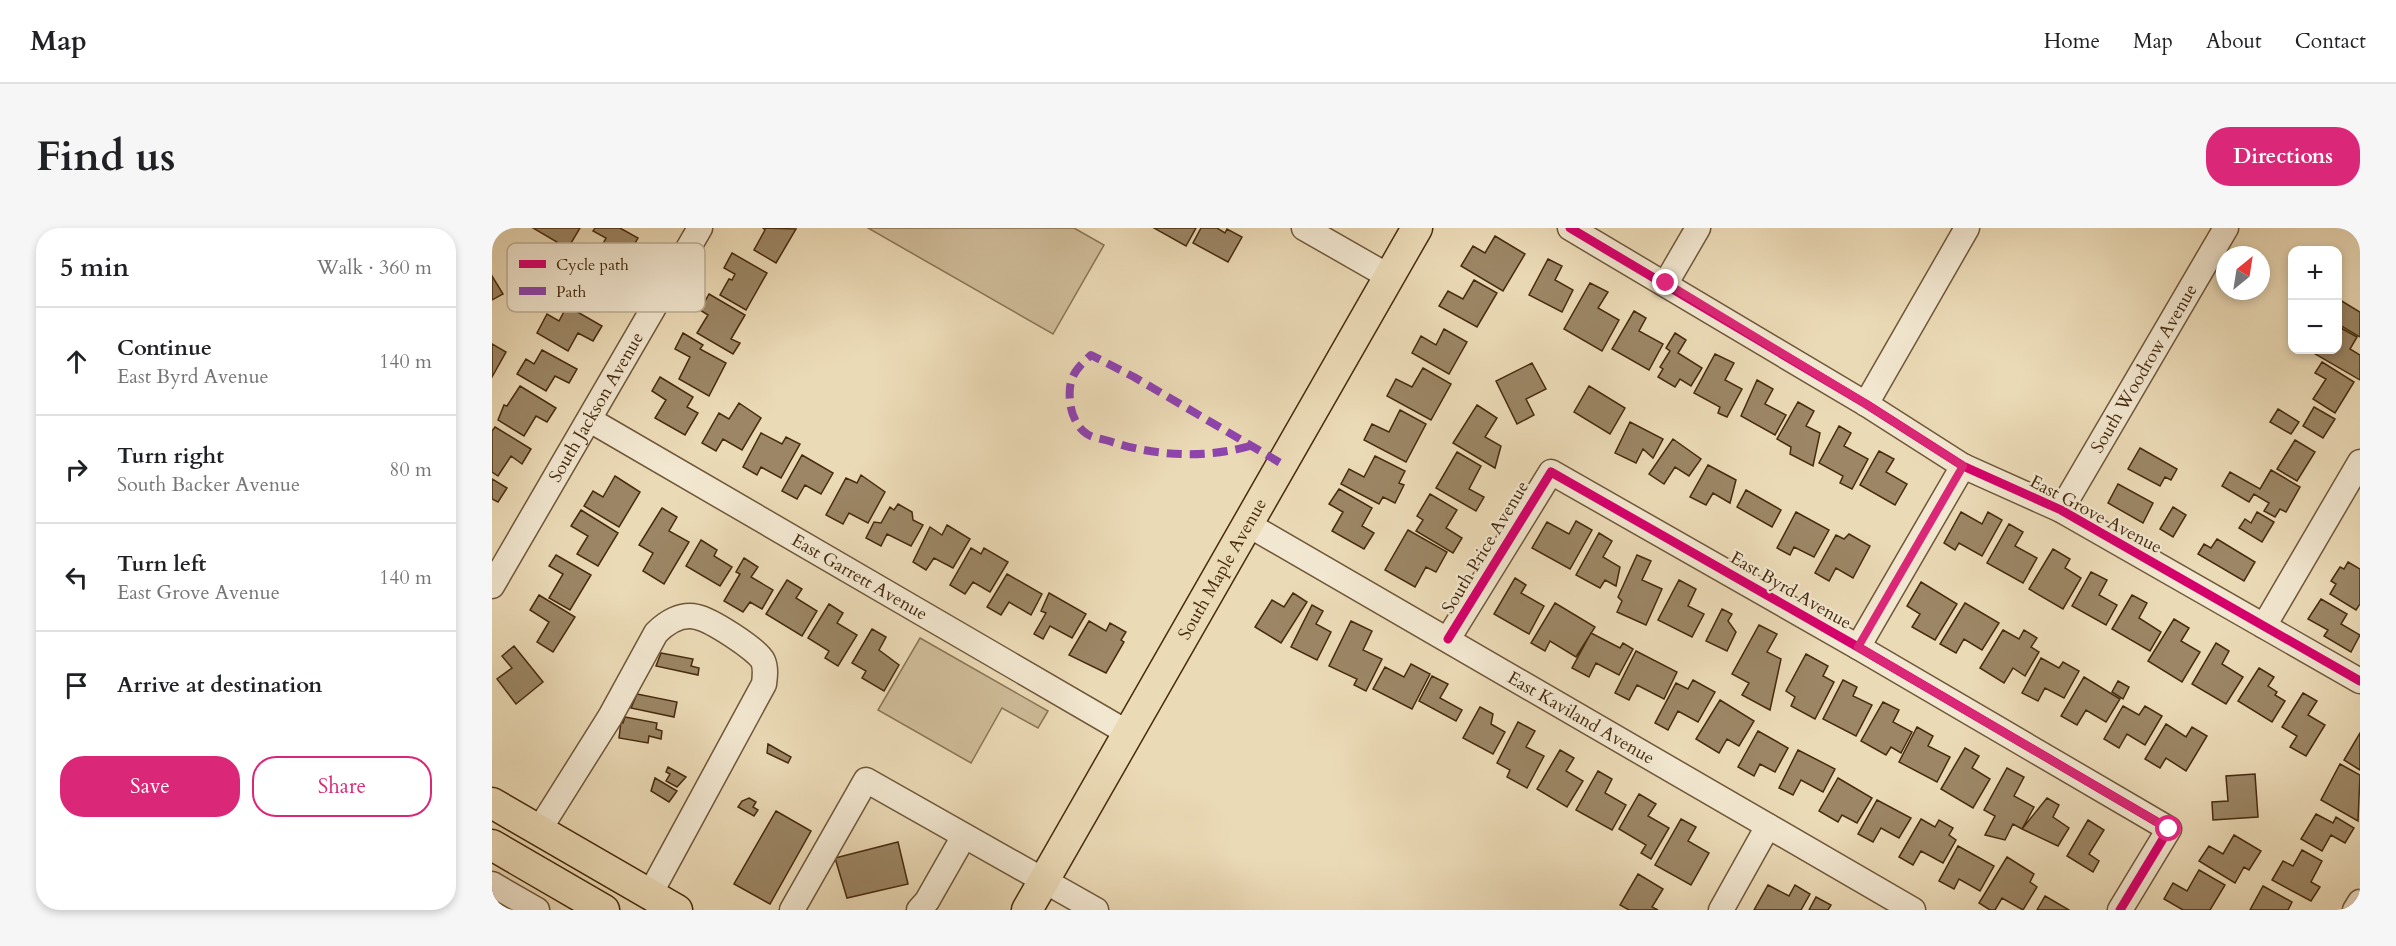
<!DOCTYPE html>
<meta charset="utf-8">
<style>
:root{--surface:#fff;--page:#f6f6f6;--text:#202124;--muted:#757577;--line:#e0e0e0;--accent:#db2777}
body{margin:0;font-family:Cardo,serif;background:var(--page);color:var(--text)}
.controls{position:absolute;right:18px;top:18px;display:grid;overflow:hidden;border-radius:12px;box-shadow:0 3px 9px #0003}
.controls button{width:54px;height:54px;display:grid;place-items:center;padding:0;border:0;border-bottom:2px solid var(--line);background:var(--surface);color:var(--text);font:30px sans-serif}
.compass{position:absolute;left:1724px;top:18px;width:54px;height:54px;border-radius:50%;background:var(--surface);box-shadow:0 3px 9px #0003;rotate:30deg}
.stop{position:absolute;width:18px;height:18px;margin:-14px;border:4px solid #db2777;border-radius:50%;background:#fff}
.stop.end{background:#db2777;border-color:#fff;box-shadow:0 2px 6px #0008}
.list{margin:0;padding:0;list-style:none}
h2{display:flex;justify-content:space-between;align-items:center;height:78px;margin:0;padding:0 24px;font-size:26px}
h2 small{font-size:20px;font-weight:400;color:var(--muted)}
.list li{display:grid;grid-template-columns:39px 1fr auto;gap:18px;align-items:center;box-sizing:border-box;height:108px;padding:0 24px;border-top:2px solid var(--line)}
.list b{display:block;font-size:22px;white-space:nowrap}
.list p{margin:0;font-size:20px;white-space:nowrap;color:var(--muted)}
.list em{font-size:20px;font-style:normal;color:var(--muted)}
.actions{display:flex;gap:12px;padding:18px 24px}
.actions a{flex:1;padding:14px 0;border:2px solid var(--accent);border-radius:24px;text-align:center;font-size:21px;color:var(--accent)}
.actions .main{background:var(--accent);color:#fff}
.icon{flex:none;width:33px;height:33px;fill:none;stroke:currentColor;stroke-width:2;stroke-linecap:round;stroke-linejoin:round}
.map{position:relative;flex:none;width:1868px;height:682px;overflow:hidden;border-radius:24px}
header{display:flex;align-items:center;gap:36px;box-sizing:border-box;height:84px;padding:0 30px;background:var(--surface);border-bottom:2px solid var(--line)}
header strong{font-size:28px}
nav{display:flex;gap:33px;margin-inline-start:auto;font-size:21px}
.intro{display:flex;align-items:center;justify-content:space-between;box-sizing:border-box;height:144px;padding:0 36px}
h1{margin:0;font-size:42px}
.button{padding:15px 27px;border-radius:24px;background:var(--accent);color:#fff;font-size:21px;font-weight:700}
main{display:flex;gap:36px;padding:0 36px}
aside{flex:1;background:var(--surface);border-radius:24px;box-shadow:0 3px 9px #0003}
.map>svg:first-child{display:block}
.green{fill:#cfbc99;stroke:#8b7454;stroke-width:1.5}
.building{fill:#9c8665;stroke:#472b0e;stroke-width:1.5}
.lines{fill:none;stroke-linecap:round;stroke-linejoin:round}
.minor-casing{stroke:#705738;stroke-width:27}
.major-casing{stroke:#472b0e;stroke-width:33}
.minor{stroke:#f2e7d0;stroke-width:24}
.major{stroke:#ebdab6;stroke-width:30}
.quiet{stroke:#8e44ad;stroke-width:8;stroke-dasharray:15 8;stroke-linecap:butt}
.cycleway-casing{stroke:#f2e7d0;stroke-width:13}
.cycleway{stroke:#d6006c;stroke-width:9}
.route{stroke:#db2777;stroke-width:8}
.labels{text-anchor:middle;stroke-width:4.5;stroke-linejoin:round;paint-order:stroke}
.street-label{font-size:18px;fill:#472b0e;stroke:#f2e7d0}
.key{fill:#f2e7d0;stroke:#bfaf96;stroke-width:1.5}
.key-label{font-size:16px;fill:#472b0e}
</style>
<header>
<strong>Map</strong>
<nav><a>Home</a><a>Map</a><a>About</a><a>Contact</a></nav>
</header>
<div class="intro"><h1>Find us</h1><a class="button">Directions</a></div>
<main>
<aside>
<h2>5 min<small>Walk · 360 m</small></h2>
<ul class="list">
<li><svg class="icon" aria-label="ahead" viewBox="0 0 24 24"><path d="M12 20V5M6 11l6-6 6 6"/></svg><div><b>Continue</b><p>East Byrd Avenue</p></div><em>140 m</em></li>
<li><svg class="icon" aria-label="right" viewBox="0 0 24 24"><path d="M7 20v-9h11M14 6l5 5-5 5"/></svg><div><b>Turn right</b><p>South Backer Avenue</p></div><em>80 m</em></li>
<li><svg class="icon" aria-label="left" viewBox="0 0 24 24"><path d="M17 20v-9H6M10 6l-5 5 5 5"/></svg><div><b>Turn left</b><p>East Grove Avenue</p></div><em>140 m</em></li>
<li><svg class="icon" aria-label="arrive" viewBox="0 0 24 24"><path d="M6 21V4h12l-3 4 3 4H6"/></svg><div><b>Arrive at destination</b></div></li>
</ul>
<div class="actions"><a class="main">Save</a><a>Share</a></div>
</aside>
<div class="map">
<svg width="1868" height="682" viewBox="0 0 1868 682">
<rect width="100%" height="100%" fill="#ebdab6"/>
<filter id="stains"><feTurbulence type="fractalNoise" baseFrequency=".00333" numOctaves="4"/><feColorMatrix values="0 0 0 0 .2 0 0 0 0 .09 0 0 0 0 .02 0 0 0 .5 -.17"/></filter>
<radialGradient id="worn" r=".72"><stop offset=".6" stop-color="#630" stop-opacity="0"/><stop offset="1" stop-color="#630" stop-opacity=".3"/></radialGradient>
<path class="green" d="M376 0H582L612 17 561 106Z
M428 410 556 483 546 500 510 480 479 535 386 482Z"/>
<path class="building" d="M41 0H88L72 27 61 21 65 14Z
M103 0H128L146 10 134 31 147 39 138 53 102 32 114 10 101 3Z
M271 0 304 1 284 35 262 22 273 2Z
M662 0H704L694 18Z
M709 0H725L733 5 735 1 750 9 736 34 701 15Z
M1003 8 1033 26 1011 63 969 38 981 18 993 25Z
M240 25 275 45 254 82 228 67 237 51 240 52 243 46 232 40Z
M1056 31 1070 38 1063 52 1081 62 1070 84 1037 67Z
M0 48 11 66 0 72Z
M982 52 1005 65 985 99 947 78 956 63 971 71Z
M1098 55 1116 64 1106 80 1127 92 1110 123 1072 101Z
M217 66 253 87 239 111 248 115 241 126 205 105 216 87 208 82Z
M1848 72 1868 84V109L1846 96V77Z
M75 78 110 98 101 113 86 105 76 123 45 105 55 86 67 93Z
M1142 83 1154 90 1147 103 1171 116 1157 142 1120 121Z
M1849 100 1865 109 1858 121 1868 127V152L1818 123 1846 122V105Z
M952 101 975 114 957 146 920 125 929 108 944 117Z
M191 105 211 117 208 121 234 135 217 168 187 151 198 129 183 121Z
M1183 105 1194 112 1186 125 1210 140 1199 158 1188 151 1183 159 1166 149 1171 141 1168 139 1178 123 1174 120Z
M0 116 14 124 0 149Z
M50 122 85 141 77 155 63 148 54 163 25 146 34 131 42 136Z
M1223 126 1242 135 1233 152 1250 161 1235 189 1226 185 1228 179 1202 165Z
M1830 134 1862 154 1843 185 1821 171 1834 151 1823 145Z
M1040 135 1054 161 1034 171 1042 187 1025 196 1004 153Z
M931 140 959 156 939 192 895 168 904 151 920 159Z
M168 149 201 169 195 179 206 185 193 207 163 190 174 172 160 163Z
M1265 152 1281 161 1273 176 1294 187 1283 207 1249 188Z
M28 158 64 180 55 194 44 188 32 208 6 192 12 177 15 178Z
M1097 158 1133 180 1118 206 1082 184Z
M1306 174 1322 183 1314 198 1328 205 1321 238 1298 226 1299 219 1285 211Z
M247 175 269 190 250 222 231 211 224 223 210 215 227 185 237 191Z
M985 177 1005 190 993 209 1009 218 1003 240 961 215Z
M1822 179 1843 191 1831 210 1811 198Z
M1786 181 1807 194 1799 206 1778 194Z
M908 182 934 196 914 234 872 212 880 196 897 204Z
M1138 194 1171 211 1161 230 1151 221 1144 235 1123 225Z
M1347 198 1359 205 1352 218 1376 231 1360 261 1348 255 1351 248 1327 235Z
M3 199 39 221 30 236 19 228 6 248 0 244V203Z
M269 205 290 216 294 209 308 216 289 250 269 239 265 247 251 239Z
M1181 211 1209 231 1197 248 1183 239 1172 256 1157 246Z
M1803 212 1823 224 1805 253 1785 241Z
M1648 220 1685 241 1679 252 1673 249 1668 258 1636 241Z
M1387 223 1402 231 1394 244 1415 256 1403 277 1368 257Z
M965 224 989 238 977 261 992 269 984 283 944 260Z
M310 227 341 245 329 266 313 257 305 271 290 263Z
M883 228 913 243 907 255 912 257 903 275 891 269 887 276 849 256 857 241 872 249Z
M1216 237 1244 252 1238 275 1221 265 1214 277 1198 269Z
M1779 242 1808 259 1794 284 1788 281 1783 289 1772 283 1777 275 1762 266 1757 274 1730 258 1738 244 1768 261Z
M369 247 393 264 376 295 357 285 351 296 334 287 354 250 365 255Z
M123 248 148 264 127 299 92 278 101 263 111 269Z
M0 251 15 260 6 274 0 271Z
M1626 256 1661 275 1651 295 1616 275Z
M847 261 880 280 870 298 882 305 872 321 840 303 851 284 837 276Z
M1254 262 1289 282 1280 299 1245 279Z
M938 266 965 282 954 300 970 310 961 325 924 303 931 292 925 288Z
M406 276 420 284 421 292 431 297 419 318 395 306 389 318 374 310 382 294 389 295 398 279 402 282Z
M1681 279 1694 287 1681 309 1668 301Z
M170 280 185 289 177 303 197 314 172 356 151 343 161 325 147 317Z
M89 282 126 305 106 338 85 326 96 308 79 298Z
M1304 284 1337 302 1322 329 1302 319 1298 327 1285 320Z
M1469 284 1490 296 1496 284 1510 292 1490 328 1467 315 1463 322 1452 315Z
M1765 284 1782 294 1770 314 1747 300 1753 291 1759 295Z
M1084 293 1100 302 1078 341 1040 320 1055 294 1077 306Z
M1517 296 1531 304 1523 318 1545 330 1531 355 1495 335Z
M455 297 478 311 461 340 442 330 434 342 421 334 438 299 450 307Z
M916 302 955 324 944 344 934 339 923 359 893 342Z
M1107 305 1120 313 1111 329 1128 339 1124 358 1113 352 1108 360 1084 347Z
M1357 306 1378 318 1361 350 1344 340 1337 353 1323 345 1344 307 1352 311Z
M1725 311 1763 334 1752 353 1706 326 1712 316 1719 320Z
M209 312 225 322 222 328 240 339 228 358 194 338Z
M479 320 489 326 492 320 516 334 498 364 481 354 473 366 458 357Z
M1561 321 1578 331 1573 340 1589 350 1571 381 1537 361Z
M64 327 99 347 78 382 57 370 71 346 57 338Z
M1145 327 1159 333 1150 352 1170 361 1154 397 1125 384 1130 373 1126 369Z
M252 330 266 339 259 349 281 362 270 381 258 374 251 384 232 373 248 346 244 344Z
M1856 334 1868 341V376L1864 382 1838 366 1844 356 1839 353 1848 339 1852 341Z
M1599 344 1615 352 1607 367 1625 377 1614 397 1580 378Z
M515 346 550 366 539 387 517 374 509 387 495 379Z
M1023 350 1034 357 1029 365 1052 378 1037 406 1002 386Z
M295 352 310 361 304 370 325 383 310 408 274 386Z
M1187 352 1204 361 1196 378 1212 386 1200 409 1166 392Z
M1429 354 1465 376 1443 412 1420 399 1428 386 1415 378Z
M557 365 594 386 580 410 558 398 551 411 542 406 554 385 549 383Z
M801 365 815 374 789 415 763 399 780 372 792 379Z
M47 367 83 389 61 424 45 414 57 394 38 382Z
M1640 367 1655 375 1647 390 1669 404 1658 423 1620 401Z
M1829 371 1855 386 1849 396 1868 407 1859 424 1832 408 1836 402 1816 391Z
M1063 375 1103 399 1084 429 1058 413 1053 423 1039 415Z
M1473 375 1507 395 1490 422 1472 411 1464 425 1448 416Z
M337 376 351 385 345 395 365 407 346 438 333 430 337 423 316 410Z
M820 377 831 383 824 396 839 404 825 432 799 419Z
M1230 381 1240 386 1236 393 1244 404 1235 423 1214 413Z
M1682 391 1697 400 1689 413 1708 424 1690 454 1656 433Z
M597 393 614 403 618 395 634 404 629 412 632 414 614 445 577 427Z
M859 393 880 403 871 422 890 431 874 463 862 457 865 451 837 438Z
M1267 397 1285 406 1275 424 1289 431 1278 482 1250 467 1257 455 1240 446Z
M380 401 394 409 387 422 407 437 392 463 370 450 374 443 360 435Z
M1511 402 1527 411 1532 402 1545 410 1539 419 1547 424 1533 448 1521 440 1512 455 1488 440Z
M1099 405 1128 420 1131 415 1141 421 1127 447 1104 435 1097 449 1080 440Z
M1724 415 1737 423 1730 436 1751 449 1734 476 1700 456Z
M22 418 51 454 24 476 5 451 20 440 10 428Z
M1144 423 1185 444 1172 471 1145 457 1137 472 1123 465Z
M169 425 201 431 199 438 207 440 206 447 164 438Z
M1314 426 1336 438 1331 448 1342 454 1323 491 1299 478 1303 469 1294 463Z
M1549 430 1567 440 1571 434 1587 443 1572 470 1553 460 1546 473 1530 465Z
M919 436 938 446 920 481 881 461 893 439 912 449Z
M1767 440 1782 449 1776 458 1785 464 1783 467 1793 473 1780 494 1746 473Z
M940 448 956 456 948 470 970 482 964 493 927 473Z
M1592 449 1628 471 1614 494 1594 482 1585 497 1569 488Z
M1201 452 1223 464 1206 494 1186 483 1176 502 1163 495 1184 455 1196 461Z
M1351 452 1365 459 1361 468 1380 477 1364 508 1331 491Z
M1626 453 1637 459 1631 471 1620 464Z
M1811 465 1825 473 1816 487 1833 497 1814 528 1798 519 1805 508 1790 499Z
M145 466 185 474 182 489 139 480Z
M1228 472 1262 493 1247 518 1235 511 1227 525 1204 511Z
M1391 474 1407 482 1401 494 1420 504 1409 525 1399 519 1394 527 1369 513Z
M1631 478 1647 487 1653 478 1670 488 1653 517 1635 506 1627 520 1612 511Z
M988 479 1001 486 999 496 1013 504 1001 526 971 510Z
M133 489 165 495 164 501 170 503 169 511 157 508 156 515 127 510 129 494 131 495Z
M1026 494 1043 503 1034 519 1052 528 1035 560 1015 549 1018 542 1005 535Z
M1674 496 1694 509 1700 499 1715 508 1694 543 1674 530 1668 540 1653 531Z
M1425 499 1441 508 1436 518 1458 529 1445 554 1407 534Z
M1266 503 1296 520 1283 544 1268 536 1262 548 1246 539Z
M1868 505V542L1852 532Z
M276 516 299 529 296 535 275 525Z
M1473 520 1487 528 1480 540 1498 551 1481 580 1449 561Z
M1068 522 1082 530 1074 543 1091 553 1075 579 1045 561Z
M1306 522 1343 541 1331 564 1309 552 1301 567 1287 560Z
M1848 536 1868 547 1866 593 1829 572Z
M176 539 194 549 185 559 174 553 178 546 174 544Z
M1515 540 1532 549 1522 568 1542 579 1530 601 1521 596 1513 612 1493 607 1503 588 1492 582Z
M1106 543 1120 551 1113 565 1134 577 1120 602 1084 582Z
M1763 546 1766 589 1721 592 1720 574 1736 573 1734 548Z
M163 550 185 563 177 574 159 563Z
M1346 550 1380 570 1365 595 1350 587 1346 594 1327 583Z
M1147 566 1164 576 1156 588 1177 600 1159 631 1149 625 1154 617 1127 601Z
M257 570 264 574 261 579 266 582 262 588 246 579 250 573Z
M1555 570 1567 577 1561 589 1577 600 1566 618 1530 601Z
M1385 572 1419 590 1407 610 1389 600 1381 614 1366 606Z
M284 583 319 603 278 676 242 656Z
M1824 586 1841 595 1844 589 1862 600 1853 615 1839 607 1830 623 1809 611Z
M1189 591 1204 599 1196 613 1217 625 1199 657 1163 637Z
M1429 591 1443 599 1447 592 1461 600 1457 607 1464 612 1451 635 1429 623 1421 637 1407 629Z
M1596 592 1612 602 1597 626 1607 633 1601 644 1575 628Z
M1742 607 1769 623 1757 642 1752 639 1743 655 1707 633 1717 618 1731 626Z
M406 614 416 656 355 670 343 630Z
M1466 618 1502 638 1488 663 1467 651 1462 661 1447 653Z
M1810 622 1830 633 1819 654 1828 659 1819 673 1780 652 1791 633 1801 638Z
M1515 629 1542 646 1538 654 1545 659 1531 682 1510 670 1503 682H1498L1487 675Z
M1707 642 1733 657 1718 682H1691L1672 671 1681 655 1695 663Z
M1146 646 1171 661 1160 679 1166 682H1137L1128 677Z
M1276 657 1297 668 1303 657 1318 666 1309 682H1262Z
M1771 658 1800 674 1796 682H1758Z
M1553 668 1577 682H1545Z
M1324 669 1339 677 1336 682H1317Z"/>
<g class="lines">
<defs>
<g id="minor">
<path d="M812 0 896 48"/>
<path d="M1078 0 1374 176 1471 238 1569 282 1868 453"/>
<path d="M1174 55 1206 0"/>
<path d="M1374 176 1475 0"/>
<path id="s1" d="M98 192 636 505"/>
<path id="s2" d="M1569 282 1734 0"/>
<path id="s3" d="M757 297 1421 682"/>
<path id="s4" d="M0 358 208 0"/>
<path d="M1772 398 1868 234"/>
<path d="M956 411 1059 244 1366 419 1677 601 1628 682"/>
<path d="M1366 419 1471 238"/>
<path d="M47 602 118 489 164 405C174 395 189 385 205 389 219 392 265 421 271 433 274 440 273 448 272 456L158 666"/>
<path d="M0 656 45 682"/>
<path d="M300 682 374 552 604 682"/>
<path d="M427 682 435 673 472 608"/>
<path d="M1229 682 1276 598"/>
<path d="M1863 682 1868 674"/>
</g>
<g id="major">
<path d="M0 575 185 682"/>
<path d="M0 617 112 682"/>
<path id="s5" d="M535 682 925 0"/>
</g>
</defs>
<use href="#minor" class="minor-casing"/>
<use href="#major" class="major-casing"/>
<use href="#minor" class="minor"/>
<use href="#major" class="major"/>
<path class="quiet" d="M758 218C712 231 662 228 617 213 610 211 601 210 595 206 585 200 579 185 578 174 576 150 582 143 599 127L642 149 792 237"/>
<defs>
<path id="cycleway" d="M1078 0 1374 176 1471 238 1569 282 1868 453
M956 411 1059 244 1366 419 1677 601 1628 682"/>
</defs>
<use href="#cycleway" class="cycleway-casing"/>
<use href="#cycleway" class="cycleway"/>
</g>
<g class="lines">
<path class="route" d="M1174 55 1374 176 1471 238 1366 419 1677 601"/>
</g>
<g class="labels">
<g class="street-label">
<text dy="6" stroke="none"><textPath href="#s2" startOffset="164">South Woodrow Avenue</textPath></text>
<text dy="6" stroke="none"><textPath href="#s4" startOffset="207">South Jackson Avenue</textPath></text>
<text transform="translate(1604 286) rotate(28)" y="6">East Grove Avenue</text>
<text transform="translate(993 319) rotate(-59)" y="6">South Price Avenue</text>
<text dy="6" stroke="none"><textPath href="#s5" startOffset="393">South Maple Avenue</textPath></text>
<text dy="6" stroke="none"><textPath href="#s1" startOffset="312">East Garrett Avenue</textPath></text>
<text transform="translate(1299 362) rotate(30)" y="6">East Byrd Avenue</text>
<text dy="6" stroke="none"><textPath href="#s3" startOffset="384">East Kaviland Avenue</textPath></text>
</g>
</g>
<rect x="15" y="15" width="198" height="69" rx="9" class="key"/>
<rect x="27" y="32" width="27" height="8" fill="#d6006c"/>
<rect x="27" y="59" width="27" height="8" fill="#8e44ad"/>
<g class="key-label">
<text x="64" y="42">Cycle path</text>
<text x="64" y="69">Path</text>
</g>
<rect width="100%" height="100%" filter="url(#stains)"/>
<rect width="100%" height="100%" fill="url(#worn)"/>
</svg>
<div class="controls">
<button>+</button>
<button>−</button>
</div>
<svg class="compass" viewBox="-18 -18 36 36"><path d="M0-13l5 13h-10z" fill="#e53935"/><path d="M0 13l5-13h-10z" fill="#757577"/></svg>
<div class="stop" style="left:1677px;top:601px"></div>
<div class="stop end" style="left:1174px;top:55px"></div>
</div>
</main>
